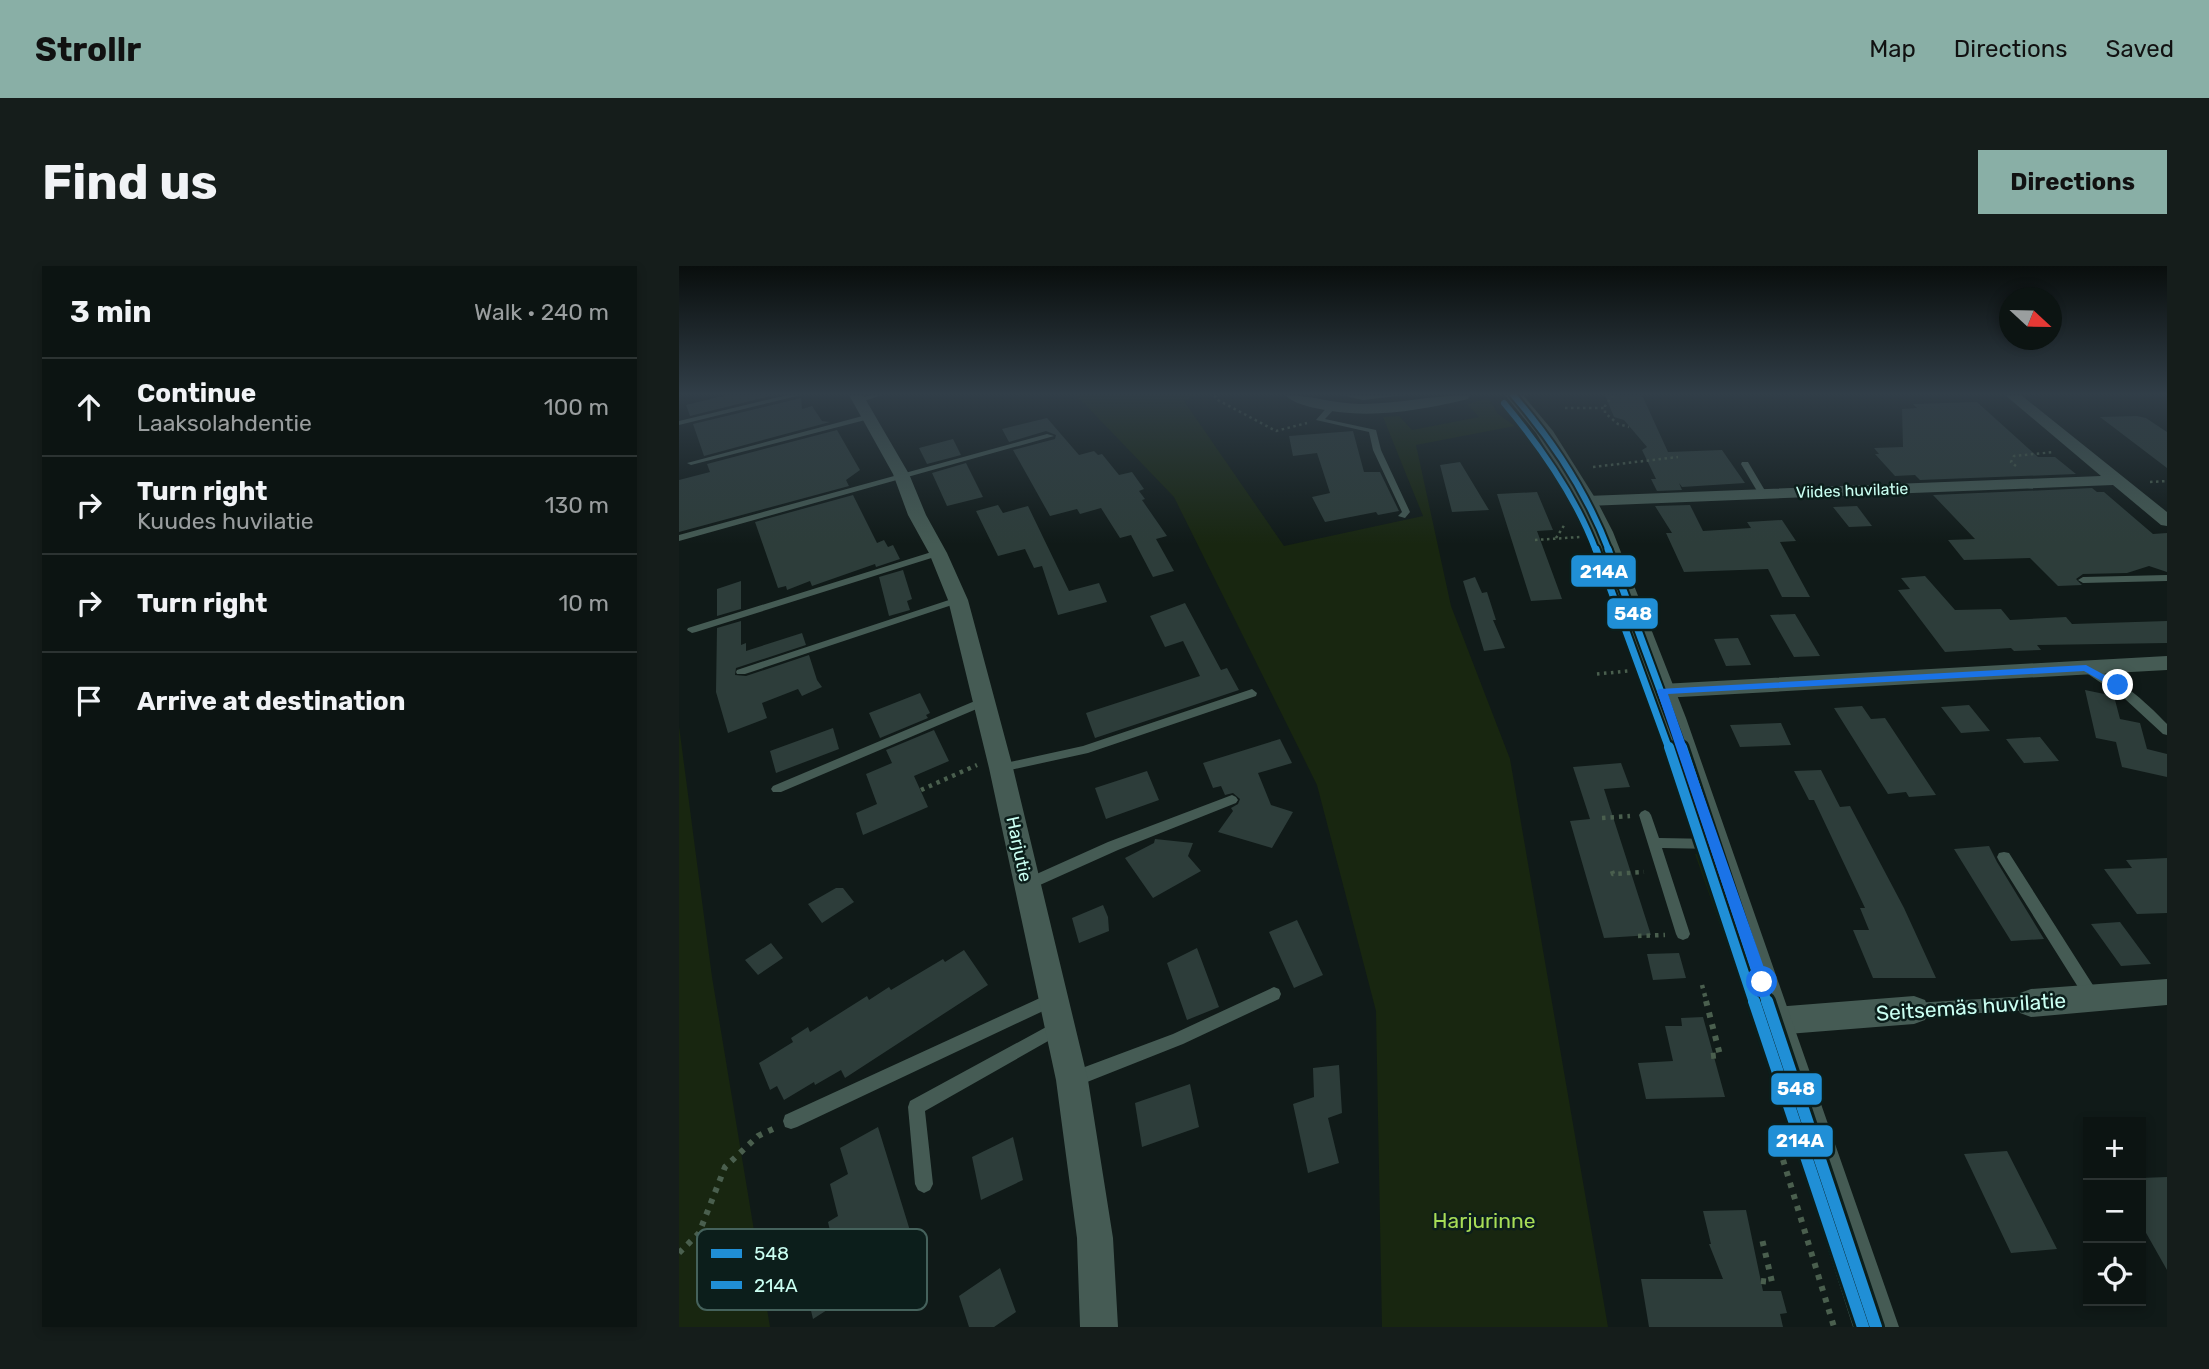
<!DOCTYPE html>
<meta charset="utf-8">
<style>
:root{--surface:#0c1412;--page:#151d1b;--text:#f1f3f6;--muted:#9a9e9f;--line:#2c3332;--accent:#89afa6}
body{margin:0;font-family:Rubik,sans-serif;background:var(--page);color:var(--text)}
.controls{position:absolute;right:21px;bottom:21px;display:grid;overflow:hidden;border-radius:0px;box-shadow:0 4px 10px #0003}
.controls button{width:63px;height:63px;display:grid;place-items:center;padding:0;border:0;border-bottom:2px solid var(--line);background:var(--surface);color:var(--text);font:35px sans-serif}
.compass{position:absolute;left:1320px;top:21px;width:63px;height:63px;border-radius:50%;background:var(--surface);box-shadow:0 4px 10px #0003;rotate:112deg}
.stop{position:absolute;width:21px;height:21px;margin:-16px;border:5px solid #1a73e8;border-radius:50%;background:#fff}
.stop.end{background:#1a73e8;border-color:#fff;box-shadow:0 2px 7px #0008}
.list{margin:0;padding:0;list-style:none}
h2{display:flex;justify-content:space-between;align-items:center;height:91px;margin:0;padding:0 28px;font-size:30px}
h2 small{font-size:23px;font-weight:400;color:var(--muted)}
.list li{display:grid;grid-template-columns:46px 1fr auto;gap:21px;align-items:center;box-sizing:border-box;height:98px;padding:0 28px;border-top:2px solid var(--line)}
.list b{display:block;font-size:26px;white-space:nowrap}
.list p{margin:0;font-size:23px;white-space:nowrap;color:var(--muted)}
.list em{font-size:23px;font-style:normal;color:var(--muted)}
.icon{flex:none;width:38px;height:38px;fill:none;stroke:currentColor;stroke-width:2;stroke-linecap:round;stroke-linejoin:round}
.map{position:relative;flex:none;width:1488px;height:1061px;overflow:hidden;border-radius:0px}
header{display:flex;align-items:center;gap:42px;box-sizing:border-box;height:98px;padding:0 35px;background:var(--accent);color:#111}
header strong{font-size:33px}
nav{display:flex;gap:38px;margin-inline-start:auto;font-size:24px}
.intro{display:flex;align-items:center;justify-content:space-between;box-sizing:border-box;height:168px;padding:0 42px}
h1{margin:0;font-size:49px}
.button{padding:18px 32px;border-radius:0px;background:var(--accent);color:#111;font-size:24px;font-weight:700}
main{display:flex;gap:42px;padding:0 42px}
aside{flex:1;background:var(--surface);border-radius:0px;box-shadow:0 4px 10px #0003}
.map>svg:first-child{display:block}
.green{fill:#182610}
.building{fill:#2d3d3a}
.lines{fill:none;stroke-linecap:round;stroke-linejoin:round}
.path-far3{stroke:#4a5f4e;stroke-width:2.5;stroke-dasharray:2.5 3.5;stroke-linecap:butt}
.path-far2{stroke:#4a5f4e;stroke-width:3.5;stroke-dasharray:2.5 4.5;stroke-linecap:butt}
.path-far1{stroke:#4a5f4e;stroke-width:4.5;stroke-dasharray:3.5 5;stroke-linecap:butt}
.path{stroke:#4a5f4e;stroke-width:6;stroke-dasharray:5 7;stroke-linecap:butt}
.service{fill:#455b54;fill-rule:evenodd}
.minor{fill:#455b54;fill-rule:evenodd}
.tertiary{fill:#455b54;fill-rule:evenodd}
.bus-1-far3-casing{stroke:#0c1e1b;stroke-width:10}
.bus-1-far2-casing{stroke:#0c1e1b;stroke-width:11}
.bus-1-far1-casing{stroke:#0c1e1b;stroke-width:15}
.bus-1-casing{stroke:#0c1e1b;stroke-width:18}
.bus-2-far3-casing{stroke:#0c1e1b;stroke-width:10}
.bus-2-far2-casing{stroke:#0c1e1b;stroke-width:11}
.bus-2-far1-casing{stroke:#0c1e1b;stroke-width:15}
.bus-2-casing{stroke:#0c1e1b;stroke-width:18}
.bus-1-far3{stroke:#208fd6;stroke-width:6}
.bus-1-far2{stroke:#208fd6;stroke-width:7}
.bus-1-far1{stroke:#208fd6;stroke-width:10}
.bus-1{stroke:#208fd6;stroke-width:12}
.bus-2-far3{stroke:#208fd6;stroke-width:6}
.bus-2-far2{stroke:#208fd6;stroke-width:7}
.bus-2-far1{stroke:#208fd6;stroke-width:10}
.bus-2{stroke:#208fd6;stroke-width:12}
.route{fill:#1a73e8}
.labels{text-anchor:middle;stroke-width:5;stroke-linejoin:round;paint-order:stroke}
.far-street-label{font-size:16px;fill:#cafff2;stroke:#0c1e1b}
.street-label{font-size:18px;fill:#cafff2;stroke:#0c1e1b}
.near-street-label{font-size:21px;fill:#cafff2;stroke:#0c1e1b}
.near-park-label{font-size:21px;fill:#a7dd57;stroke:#0c1e1b}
.key{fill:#0c1e1b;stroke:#45625c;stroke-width:2}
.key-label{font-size:19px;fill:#cafff2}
.line-badge{stroke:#0c1e1b;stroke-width:2.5}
.badge-label{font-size:19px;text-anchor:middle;font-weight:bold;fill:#fff}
</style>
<header>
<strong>Strollr</strong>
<nav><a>Map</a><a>Directions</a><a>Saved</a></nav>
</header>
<div class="intro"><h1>Find us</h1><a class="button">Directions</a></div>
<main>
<aside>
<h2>3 min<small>Walk · 240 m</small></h2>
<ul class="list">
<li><svg class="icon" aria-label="ahead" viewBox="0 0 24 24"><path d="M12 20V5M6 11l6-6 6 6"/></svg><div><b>Continue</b><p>Laaksolahdentie</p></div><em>100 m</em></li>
<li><svg class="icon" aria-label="right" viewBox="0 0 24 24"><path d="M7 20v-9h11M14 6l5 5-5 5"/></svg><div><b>Turn right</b><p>Kuudes huvilatie</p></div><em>130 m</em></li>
<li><svg class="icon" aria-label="right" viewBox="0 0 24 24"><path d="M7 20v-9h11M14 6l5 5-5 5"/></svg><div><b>Turn right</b></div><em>10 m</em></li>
<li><svg class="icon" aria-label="arrive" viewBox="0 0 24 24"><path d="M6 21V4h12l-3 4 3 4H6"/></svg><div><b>Arrive at destination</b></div></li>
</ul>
</aside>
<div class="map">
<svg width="1488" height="1061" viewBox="0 0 1488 1061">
<rect width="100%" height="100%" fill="#101a18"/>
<path class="green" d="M397 129H518L505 135 605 280 744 250 704 151 720 150 733 164 800 151 788 138 809 132 819 148 836 160 737 179 772 340 831 493 929 1061H703L697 745 638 519 495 231Z
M0 460 33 711 91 1061H0Z
M1026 586 1064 711 1057 704 1016 588Z"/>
<path class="building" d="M48 129H95L11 150 7 139Z
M926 129H963L989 186 1043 184 1066 217 1003 221 1000 217 1003 224 978 225 972 213H977L963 184 968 181 945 154 935 151Z
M122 132 123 143 133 140 143 155 151 156 25 190 14 158Z
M1298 136 1359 191H1376L1397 208 1241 214 1236 209 1216 210 1196 188H1200L1195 182 1224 181 1223 143 1238 142 1234 138Z
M1458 150 1467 152 1488 166V202L1421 151Z
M368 152 400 189 415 185 419 189 423 188 440 209 453 206 465 223 460 225 466 233 463 234 488 270 477 273 495 305 474 311 452 269 441 272 422 242 401 248 398 243 371 250 334 184 376 173 377 169 367 165 330 176 323 163Z
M158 164 181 204 167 214 170 220 0 266V214L31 206 28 198Z
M674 165 685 206H701L720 245 699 249 697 246 646 256 633 231 651 227 638 187 614 190 610 170Z
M274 173 282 189 248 198 240 182Z
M781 196 810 244 773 246 761 199Z
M287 197 304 231 268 240 253 207Z
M1413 222 1418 226H1425L1474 268 1488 267V306L1470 300 1448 307 1404 308 1397 313 1403 319 1379 320 1351 292 1285 294 1269 274 1296 273 1254 229Z
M858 226 874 264 858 265 883 333 852 335 818 228Z
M174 229 198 277 205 274 209 281 214 279 221 293 197 301 196 298 133 320 131 315 108 324 107 320 99 322 76 256Z
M319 239 324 247 349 240 390 325 420 317 428 336 379 349 363 300 355 302 346 283 319 290 297 245Z
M1011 239 1024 265 1072 262 1068 256 1103 254 1117 275 1101 276 1131 331H1103L1089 303 1005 306 987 267H993L976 240Z
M1178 240 1193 260 1170 261 1154 241Z
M224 304 233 333 228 335 231 344 210 350 200 311Z
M1246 310 1276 344 1322 343 1331 354 1387 351 1393 358 1488 355V377L1358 379 1362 384 1335 385 1332 382 1266 386 1219 324 1231 323 1222 312Z
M796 311 803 327 808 326 817 354H814L826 382 805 385 784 315Z
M62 315V343L38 350V323Z
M506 337 542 404 548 402 560 424 416 472 407 447 521 410 504 375 486 381 471 350Z
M1116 348 1141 390 1115 391 1091 349Z
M62 355V379L67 377V385L123 367 127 379 57 402 56 409 67 410 130 389 138 414 143 421 123 430 119 423 83 437 88 452 49 467 37 426 38 362Z
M1059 372 1072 399 1047 400 1035 373Z
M1406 424 1435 430 1441 453 1461 457 1468 483 1488 488V511L1443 501 1437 476 1417 472Z
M241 427 251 447 247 449 249 452 201 472 190 447Z
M1290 439 1311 465 1282 467 1262 441Z
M1183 440 1192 453 1206 452 1257 529 1230 531 1227 526 1209 528 1155 442Z
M1102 457 1112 479 1061 481 1051 459Z
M154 462 160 483 97 507 91 485Z
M255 464 270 495 235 510 249 541 184 569 177 547 198 538 187 508 213 497 207 484Z
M1361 471 1380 495 1345 497 1327 473Z
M601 473 613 497 579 507 592 539 614 546 593 582 539 566 554 545 552 542 559 538 561 533 554 527 546 529 542 520 534 522 524 497Z
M942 497 951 521 925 523 972 669 925 672 891 555 911 553 894 501Z
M1142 504 1161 541 1171 540 1225 642 1257 712H1194L1174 664H1190L1181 642H1186L1135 534H1130L1115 505Z
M468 505 480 534 427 553 416 522Z
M476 573 514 577 509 590 522 605 474 632 446 592 475 577Z
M1310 580 1318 596 1365 673 1332 675 1275 583Z
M1488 592V647L1458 648 1425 603 1453 602 1447 594Z
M157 622H164L175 636 143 657 129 638Z
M424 639 429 651 430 665 400 677 393 652Z
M618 654 644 709 615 722 590 666Z
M1441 656 1472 698 1442 700 1412 658Z
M92 677 104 692 79 709 66 694Z
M518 682 540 741 508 754 488 697Z
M285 684 309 719 166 812 162 804 136 819 135 816 105 834 98 820 91 824 80 797 114 776 112 772 129 761 131 766 188 730 190 734 210 721 212 724 264 693 266 696Z
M1000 687 1007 712 974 714 968 688Z
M1024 751 1046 831 967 833 959 797 994 795 986 760H1003L1002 752Z
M660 799 663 847 649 852 660 897 629 907 614 838 635 831 634 802Z
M511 818 520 861 463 881 456 837Z
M199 861 241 997 193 1028 190 1017 134 1053 124 1011 157 990 149 956 159 950 151 918 169 908 161 882Z
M334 871 344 914 302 934 293 891Z
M1328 885 1378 983 1332 987 1285 888Z
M1488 911V1004L1462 958V912Z
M1067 944 1084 1025H1102L1108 1047 1101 1048 1104 1061H970L962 1013H1044L1030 978H1032L1024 945Z
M321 1002 337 1046 315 1061H290L280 1030Z"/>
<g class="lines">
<path class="path-far3" d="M536 129 537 133 597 165 628 157
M934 129 926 140V147L939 158 950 161
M886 142H926
M1337 200 1332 196 1335 190 1375 186
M914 201 999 191
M1471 216 1488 215
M877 272 886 258
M856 274 901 271"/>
<path class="path-far2" d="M918 408 949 405"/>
<path class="path-far1" d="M242 524 298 499
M923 552 951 550
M933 605 934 608 965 606
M959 670 986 669
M1023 719 1028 737"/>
<path class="path" d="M1027 735 1041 789 1032 790
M1097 871 1155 1061
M0 987 20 967 46 901 79 870 96 862
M1082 1015 1093 1016 1083 973"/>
<path class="service" d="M108 129H122L0 159V155Z
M191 129H204L181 136 177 134Z
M662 129H726L684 134Z
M650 139 657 141 646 153 697 164 702 184 731 246 726 252 719 250 723 246 694 184 690 166 637 154Z
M191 148 195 150 194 152 12 199 8 197Z
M368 168 375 170 0 275V269Z
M1063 196H1069L1088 228 1087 230H1081L1062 198Z
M259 284 264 287 262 289 17 366 13 367 8 364 9 362Z
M1488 309V315L1404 317 1399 314 1404 311Z
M279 331 284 334 282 336 66 408H58L57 406 58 404Z
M1407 399C1437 409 1466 435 1488 458V469L1484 468 1446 433 1403 404 1402 402 1403 400Z
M573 423 578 427 577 430 409 487 322 506 316 502 322 498 404 480Z
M303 432 309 436 307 439 102 526H94L92 523 94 520Z
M553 529 557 531 559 534 557 537 439 584 352 623 347 625 342 623 340 619 342 615 429 576Z
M966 544 970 546 972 549 980 572 1036 573 1041 574 1042 578 1041 582 1036 583 983 582 1011 668 1009 672 1004 674 999 672 997 668 960 549 962 546Z
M1325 586 1330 587 1419 727 1421 732 1419 737 1414 739 1409 737 1320 595 1318 591 1320 587Z
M595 721 600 723 602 728 600 733 504 778 393 822 387 820 385 814 387 808 494 768Z
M374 726 379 728 381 733 379 738 118 861 112 863 106 861 104 855 106 849Z
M1352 730 1357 732 1359 737 1357 742 1352 744 1235 751 1230 749 1228 744 1230 739 1235 737Z
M380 754 385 756 388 761 385 766 246 845 254 918 251 924 245 927 239 924 236 918 229 841 231 835Z"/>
<path class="minor" d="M170 129H184L230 208 247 249 268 287 289 334 334 502 409 814 434 972 439 1061H401L398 972 377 814 310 502 269 334 250 287 229 249 214 208Z
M1326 129H1342L1488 246V260L1482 259 1434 219 908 240 900 235 908 230 1422 210Z
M1488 390V404L983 432 975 430 972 425 975 420 983 418Z
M1488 713V739L1352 751 1341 747 1337 737 1341 727 1352 723Z
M1235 730 1246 734 1250 744 1246 754 1235 758 1097 769 1086 765 1082 755 1086 745 1097 741Z"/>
<path class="tertiary" d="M606 129C632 129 656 138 682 138 719 138 754 129 791 129L789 133C738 145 687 154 636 142 626 140 613 136 606 129Z
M826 129H844L874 165 918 235 934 266 1007 452 1220 1061H1174L979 452 912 266 898 235 857 167Z"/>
<defs>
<path id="bus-1-far3" d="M834 129C874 175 908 227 930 285"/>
<path id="bus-1-far2" d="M929 283 1003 483"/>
<path id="bus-1-far1" d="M1003 481 1088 737"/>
<path id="bus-1" d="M1088 735 1197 1061"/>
<path id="bus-2-far3" d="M825 137C862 181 897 231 917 285"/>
<path id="bus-2-far2" d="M917 283 990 483"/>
<path id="bus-2-far1" d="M990 481 1075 737"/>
<path id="bus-2" d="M1075 735 1184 1061"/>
</defs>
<use href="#bus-1-far3" class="bus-1-far3-casing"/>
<use href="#bus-1-far2" class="bus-1-far2-casing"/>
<use href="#bus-1-far1" class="bus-1-far1-casing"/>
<use href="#bus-1" class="bus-1-casing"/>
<use href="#bus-2-far3" class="bus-2-far3-casing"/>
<use href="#bus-2-far2" class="bus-2-far2-casing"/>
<use href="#bus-2-far1" class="bus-2-far1-casing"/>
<use href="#bus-2" class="bus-2-casing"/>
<use href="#bus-1-far3" class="bus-1-far3"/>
<use href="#bus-1-far2" class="bus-1-far2"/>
<use href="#bus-1-far1" class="bus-1-far1"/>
<use href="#bus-1" class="bus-1"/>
<use href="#bus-2-far3" class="bus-2-far3"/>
<use href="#bus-2-far2" class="bus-2-far2"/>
<use href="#bus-2-far1" class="bus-2-far1"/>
<use href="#bus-2" class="bus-2"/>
</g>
<linearGradient id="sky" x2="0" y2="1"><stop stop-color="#090e0d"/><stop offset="0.46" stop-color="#313e48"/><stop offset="1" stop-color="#313e48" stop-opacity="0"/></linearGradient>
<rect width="1488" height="278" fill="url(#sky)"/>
<path class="route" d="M1407 399 1444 419 1435 422 1405 405 989 428 1090 716 1083 722 1078 721 978 425 980 423Z"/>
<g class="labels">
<g class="far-street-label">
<text transform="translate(1173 224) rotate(-2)" y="6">Viides huvilatie</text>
</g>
<g class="street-label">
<text transform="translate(340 583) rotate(78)" y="6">Harjutie</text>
</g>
<g class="near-street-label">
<text transform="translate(1292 741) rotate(-4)" y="7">Seitsemäs huvilatie</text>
</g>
<g class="near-park-label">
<text x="805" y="962">Harjurinne</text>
</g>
</g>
<rect x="18" y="963" width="230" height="81" rx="10" class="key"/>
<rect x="32" y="983" width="31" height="9" fill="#208fd6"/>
<rect x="32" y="1015" width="31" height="8" fill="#208fd6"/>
<g class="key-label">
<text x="75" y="994">548</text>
<text x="75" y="1026">214A</text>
</g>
<g class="line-badge">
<rect x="891" y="288" width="67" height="34" rx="7" fill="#208fd6"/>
<rect x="927" y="331" width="53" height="33" rx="7" fill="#208fd6"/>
<rect x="1091" y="806" width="53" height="34" rx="7" fill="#208fd6"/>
<rect x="1088" y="858" width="67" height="34" rx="7" fill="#208fd6"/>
</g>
<g class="badge-label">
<text x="925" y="312">214A</text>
<text x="954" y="354">548</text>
<text x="1117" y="829">548</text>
<text x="1121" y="881">214A</text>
</g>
</svg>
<div class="controls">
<button>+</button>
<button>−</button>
<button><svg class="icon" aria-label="locate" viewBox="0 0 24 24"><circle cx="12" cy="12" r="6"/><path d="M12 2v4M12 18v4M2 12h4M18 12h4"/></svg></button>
</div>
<svg class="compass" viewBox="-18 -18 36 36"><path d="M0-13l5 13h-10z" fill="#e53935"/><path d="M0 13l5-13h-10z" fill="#9a9e9f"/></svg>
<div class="stop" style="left:1083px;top:716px"></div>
<div class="stop end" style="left:1439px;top:419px"></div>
</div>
</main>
